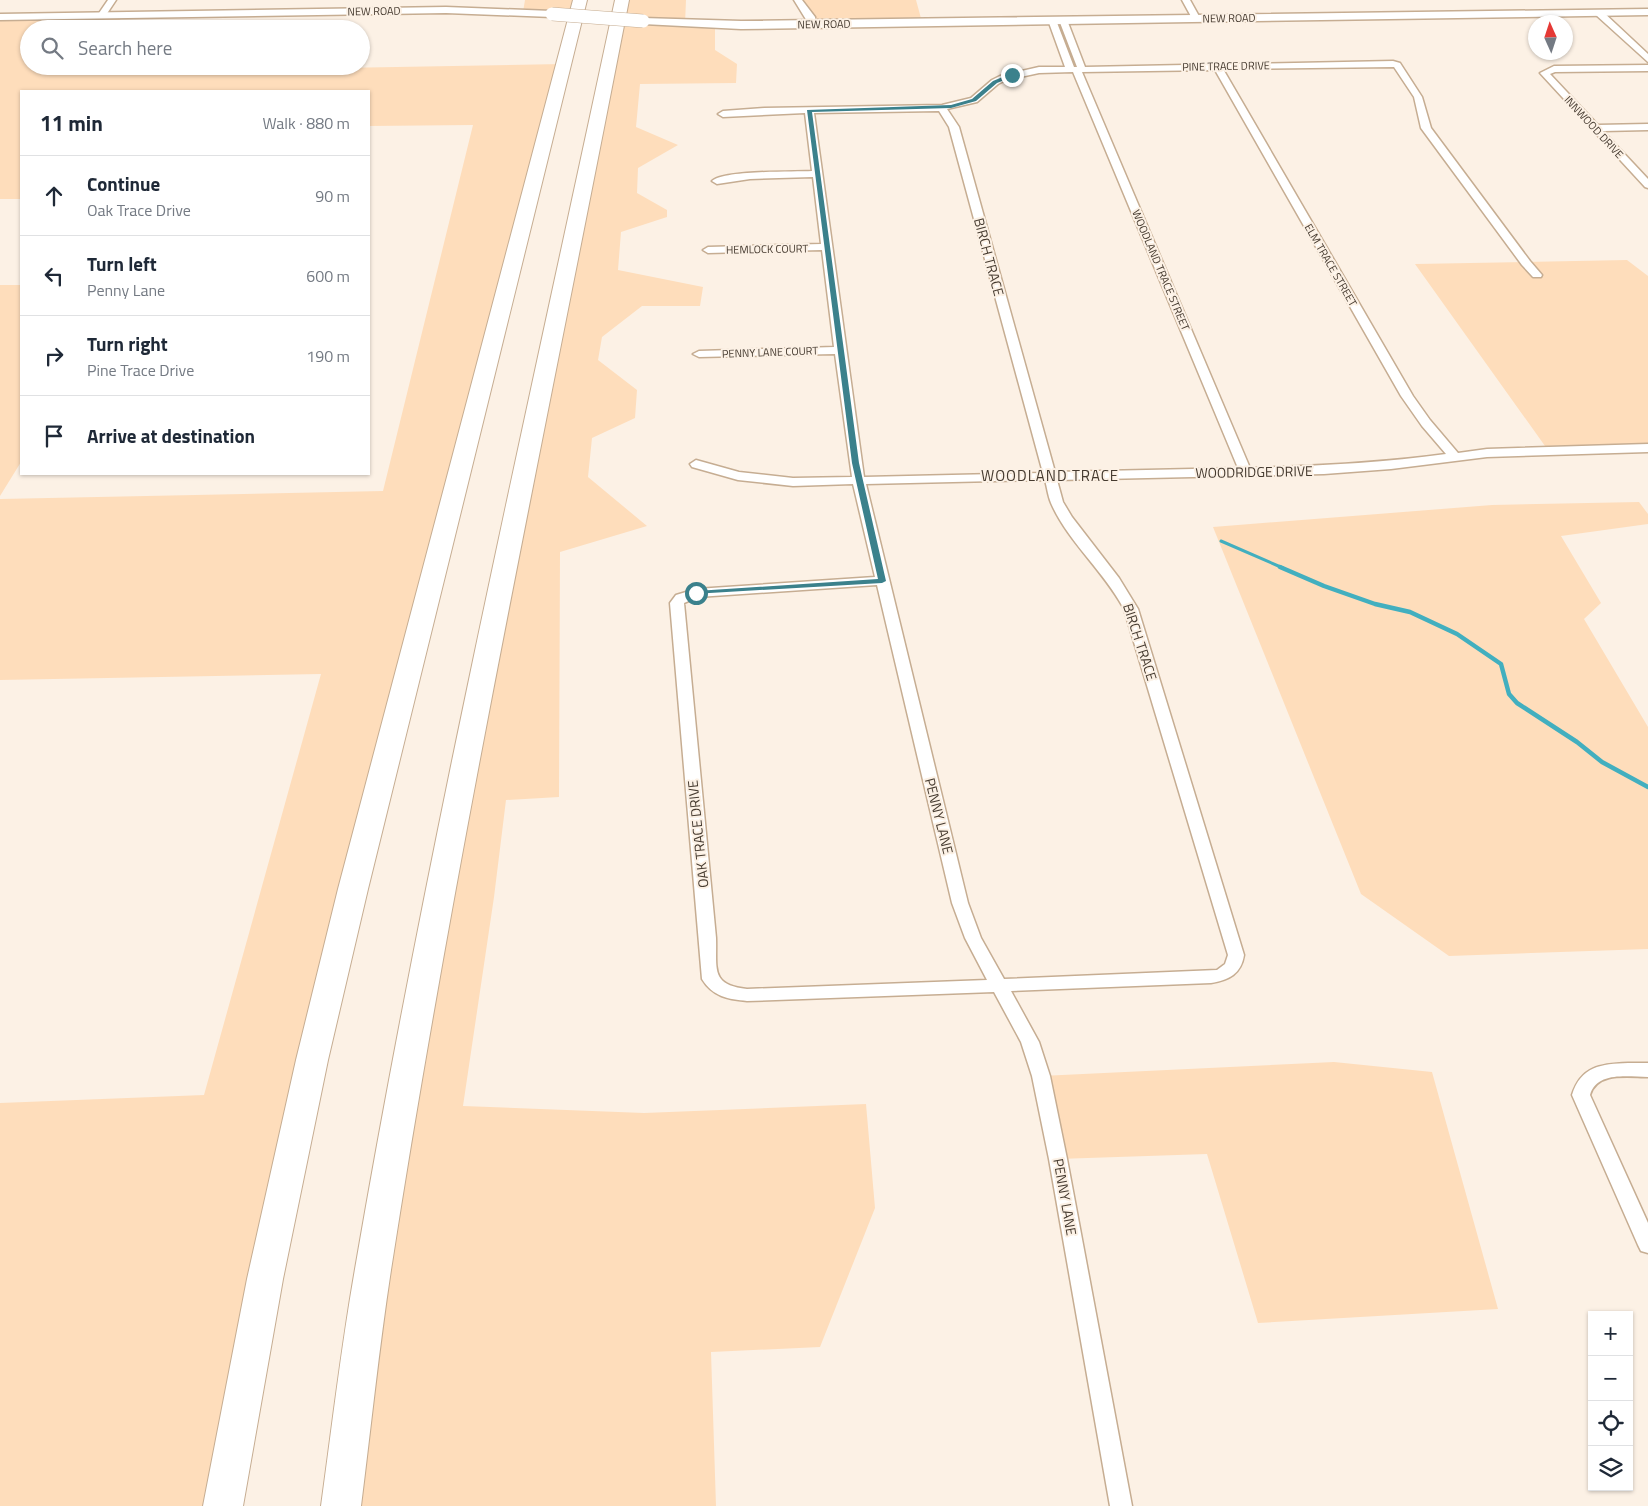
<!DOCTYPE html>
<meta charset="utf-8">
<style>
:root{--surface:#fff;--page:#f2f2f3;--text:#1f2937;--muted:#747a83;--line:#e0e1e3}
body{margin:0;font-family:"Titillium Web",sans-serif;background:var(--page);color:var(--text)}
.controls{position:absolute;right:15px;bottom:15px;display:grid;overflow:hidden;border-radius:0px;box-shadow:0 1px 4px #0004}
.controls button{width:45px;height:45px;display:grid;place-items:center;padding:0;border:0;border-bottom:1px solid var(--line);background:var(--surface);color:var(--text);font:25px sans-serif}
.compass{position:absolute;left:1528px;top:15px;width:45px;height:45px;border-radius:50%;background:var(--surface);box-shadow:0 1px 4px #0004;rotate:357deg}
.stop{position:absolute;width:15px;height:15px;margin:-11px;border:4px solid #3b818c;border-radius:50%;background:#fff}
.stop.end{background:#3b818c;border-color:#fff;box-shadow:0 1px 5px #0008}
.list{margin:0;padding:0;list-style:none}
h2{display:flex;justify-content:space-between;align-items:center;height:65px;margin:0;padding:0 20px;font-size:21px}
h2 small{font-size:16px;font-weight:400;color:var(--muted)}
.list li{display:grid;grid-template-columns:32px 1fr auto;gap:15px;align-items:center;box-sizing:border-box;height:80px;padding:0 20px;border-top:1px solid var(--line)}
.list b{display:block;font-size:19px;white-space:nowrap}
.list p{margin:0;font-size:16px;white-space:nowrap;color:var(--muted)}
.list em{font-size:16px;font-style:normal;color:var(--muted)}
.icon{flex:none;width:28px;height:28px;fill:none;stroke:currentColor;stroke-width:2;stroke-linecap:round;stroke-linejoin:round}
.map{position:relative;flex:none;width:1648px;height:1506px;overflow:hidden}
.search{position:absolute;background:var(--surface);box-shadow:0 1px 4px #0004;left:20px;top:20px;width:350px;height:55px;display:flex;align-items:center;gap:12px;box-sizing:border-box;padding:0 18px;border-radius:28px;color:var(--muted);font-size:19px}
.panel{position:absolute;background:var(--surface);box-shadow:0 1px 4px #0004;left:20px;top:90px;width:350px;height:385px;border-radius:0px}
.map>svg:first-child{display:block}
.green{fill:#feddbb}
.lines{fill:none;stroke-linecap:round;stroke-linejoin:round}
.stream-far1{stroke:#42afbf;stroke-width:3}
.stream{stroke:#42afbf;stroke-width:4.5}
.street-casing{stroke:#c6ad92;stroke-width:3}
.secondary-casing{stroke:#c6ad92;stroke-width:3}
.highway-casing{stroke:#c6ad92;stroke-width:2}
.street{fill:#fff;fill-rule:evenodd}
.secondary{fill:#fff;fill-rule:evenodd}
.highway{fill:#fff;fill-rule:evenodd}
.secondary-bridge-casing{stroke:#c6ad92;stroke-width:14;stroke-linecap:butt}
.secondary-bridge{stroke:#fff;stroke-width:13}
.route{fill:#3b818c}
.labels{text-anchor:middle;stroke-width:4;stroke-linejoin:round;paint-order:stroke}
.far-street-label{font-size:11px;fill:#453a2f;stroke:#fcf1e5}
.street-label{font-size:14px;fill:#453a2f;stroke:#fcf1e5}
.neighbourhood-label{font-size:15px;letter-spacing:1px;fill:#453a2f;stroke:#fcf1e5}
</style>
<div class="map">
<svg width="1648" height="1506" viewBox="0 0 1648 1506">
<rect width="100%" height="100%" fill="#fcf1e5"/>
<path class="green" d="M525 0H580L576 15 523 12Z
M622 0H686L685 24 715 25V50L737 64 736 83 640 84 636 127 678 145 638 168 637 193 667 210V217L621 232 618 270 703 287 700 306H642L602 337 598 360 637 390 635 418 592 438 588 477 647 526 560 552 559 797 506 800 494 897 463 1106 644 1113 866 1104 875 1208 820 1347 711 1352 716 1506H341L372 1274Z
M798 0H916L922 22 813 24Z
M123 15 114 29H29V66H176L174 71 563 64 353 889 223 1506H0V1103L204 1095 321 674 0 680V499L383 491 473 125 369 126V91H21V199H0V17Z
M1627 260 1648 276V444L1545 446 1415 264Z
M0 285H21V462L0 496Z
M1639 502 1648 514V524L1561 536 1601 603 1584 619 1648 727V949L1449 956 1361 894 1213 527 1492 505Z
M1334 1062 1432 1072 1498 1309 1258 1323 1207 1154 1058 1159 1041 1076Z"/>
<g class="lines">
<path class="stream-far1" d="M1221 541 1283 568"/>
<path class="stream" d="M1280 567 1324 586 1375 604 1410 612 1457 634 1501 664 1509 694 1517 703 1577 742 1602 762 1648 787"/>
<defs>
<path id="street" d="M108 0H116L104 18H98L97 16Z
M794 0H802L815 17 816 26H810Z
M1182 0H1190L1200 18 1199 20H1193Z
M1596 11H1602L1648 54V62L1596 15Z
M1049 18 1056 20 1074 67H1077L1059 20 1063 18 1067 20 1085 67 1393 61 1400 63 1422 97 1431 128 1530 261 1542 275 1541 277H1533L1522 265 1421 128 1414 97 1394 67 1223 69 1413 396 1430 420 1458 453 1487 449 1648 444V452L1487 457 1391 469 1324 474 1057 480 1063 502 1072 517 1119 578 1138 609 1244 955C1241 974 1229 980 1211 983L1011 991 1039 1042 1050 1076 1067 1159 1132 1506H1110L1049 1159 1032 1076 1021 1042 994 992 747 1001C728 999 713 997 702 979L670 603 676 595 696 589 875 577 853 484 793 486 738 480 692 467 690 464 696 460 739 472 793 478 852 477 835 354 699 357 693 354 699 351 834 347 822 250 708 253 703 250 708 247 821 244 813 177 750 179 717 184 712 181C724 170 793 172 812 171L805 113 723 117 718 114 723 111 764 108 942 105 971 98 992 80 1000 76 1039 67H1065L1048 20ZM1215 70 1401 396 1422 426 1446 454C1381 463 1316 466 1250 468L1082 72ZM1073 72 1238 468 1055 472 959 127 947 109 977 102 998 84 1006 80 1039 73ZM939 111 949 127 1043 473 864 477 814 113ZM1045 480C1047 487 1048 496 1051 503 1068 542 1104 571 1124 609L1228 955 1225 964 1217 970 1004 979 981 938 968 903 866 484ZM877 585 952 903 965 938 987 980 747 989C710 985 717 969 716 938L684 603 698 597Z
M1648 65V71L1555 72 1550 74 1598 125 1648 124V130L1603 131 1648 179V188L1645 187 1540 73 1554 66Z
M1628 1063H1648V1077C1628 1077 1597 1071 1590 1095L1648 1223V1253L1641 1251 1638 1245 1572 1095C1581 1066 1601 1064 1628 1063Z"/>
<path id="secondary" d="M446 7 552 11 558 14 552 17 446 13 0 20V14Z
M1648 9V15L741 29 643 24 637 21 643 18 741 21Z"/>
<path id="highway" d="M573 0H587L368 889 328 1060 283 1279 243 1506H203L247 1279 296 1060 338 889Z
M615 0H629C547 423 457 844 391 1270 379 1348 371 1427 361 1506H321C332 1427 341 1348 355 1269 428 844 525 422 615 0Z"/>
</defs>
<use href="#street" class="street-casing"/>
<use href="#secondary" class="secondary-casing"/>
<use href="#highway" class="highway-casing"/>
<use href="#street" class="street"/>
<use href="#secondary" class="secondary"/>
<use href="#highway" class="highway"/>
<defs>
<path id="secondary-bridge" d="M552 14 643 21"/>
</defs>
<use href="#secondary-bridge" class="secondary-bridge-casing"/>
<use href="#secondary-bridge" class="secondary-bridge"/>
</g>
<path class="route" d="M1012 73 1014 76 997 83 976 101 951 108 812 112 859 463 886 581 882 583 693 594 692 593 696 591 878 579 852 463 807 110 951 105 972 99 993 81Z"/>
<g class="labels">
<g class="far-street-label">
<text transform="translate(374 11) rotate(-1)" y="4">NEW ROAD</text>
<text transform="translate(1229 18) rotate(-1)" y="4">NEW ROAD</text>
<text transform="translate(824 24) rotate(-1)" y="4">NEW ROAD</text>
<text transform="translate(1226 66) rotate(-1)" y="4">PINE TRACE DRIVE</text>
<text transform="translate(1594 127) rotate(47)" y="4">INNWOOD DRIVE</text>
<text transform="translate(767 249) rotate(-1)" y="4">HEMLOCK COURT</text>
<text transform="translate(1331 265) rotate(60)" y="4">ELM TRACE STREET</text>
<text transform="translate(1161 270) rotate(67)" y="4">WOODLAND TRACE STREET</text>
<text transform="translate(770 352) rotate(-2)" y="4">PENNY LANE COURT</text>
</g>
<g class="street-label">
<text transform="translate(989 257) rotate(75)" y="5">BIRCH TRACE</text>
<text transform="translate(1254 472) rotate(-1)" y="5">WOODRIDGE DRIVE</text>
<text transform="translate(1140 642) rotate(72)" y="5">BIRCH TRACE</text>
<text transform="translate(939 816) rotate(76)" y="5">PENNY LANE</text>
<text transform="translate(698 834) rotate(-96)" y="5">OAK TRACE DRIVE</text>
<text transform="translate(1065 1197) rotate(80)" y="5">PENNY LANE</text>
</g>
<g class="neighbourhood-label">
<text x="1050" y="481">WOODLAND TRACE</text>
</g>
</g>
</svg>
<div class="controls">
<button>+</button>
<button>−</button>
<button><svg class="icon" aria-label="locate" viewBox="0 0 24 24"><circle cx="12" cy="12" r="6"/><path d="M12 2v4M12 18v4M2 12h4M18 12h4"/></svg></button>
<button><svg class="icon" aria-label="layers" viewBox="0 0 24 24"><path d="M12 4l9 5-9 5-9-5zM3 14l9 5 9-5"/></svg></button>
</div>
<svg class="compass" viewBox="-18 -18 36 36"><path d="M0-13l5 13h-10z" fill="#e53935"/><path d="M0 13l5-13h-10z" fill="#747a83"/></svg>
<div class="stop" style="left:696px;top:593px"></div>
<div class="stop end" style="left:1012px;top:75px"></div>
<div class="search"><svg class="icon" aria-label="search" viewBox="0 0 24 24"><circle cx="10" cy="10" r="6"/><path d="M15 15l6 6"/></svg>Search here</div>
<section class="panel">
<h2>11 min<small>Walk · 880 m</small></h2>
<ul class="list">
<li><svg class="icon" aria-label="ahead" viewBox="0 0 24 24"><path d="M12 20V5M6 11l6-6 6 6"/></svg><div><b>Continue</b><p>Oak Trace Drive</p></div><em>90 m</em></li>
<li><svg class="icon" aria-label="left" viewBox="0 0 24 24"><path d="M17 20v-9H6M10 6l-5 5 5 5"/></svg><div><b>Turn left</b><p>Penny Lane</p></div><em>600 m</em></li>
<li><svg class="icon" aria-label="right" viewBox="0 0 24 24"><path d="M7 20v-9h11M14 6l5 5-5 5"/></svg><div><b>Turn right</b><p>Pine Trace Drive</p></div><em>190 m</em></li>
<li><svg class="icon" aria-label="arrive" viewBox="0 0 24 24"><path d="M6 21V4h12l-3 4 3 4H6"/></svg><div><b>Arrive at destination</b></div></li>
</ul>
</section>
</div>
